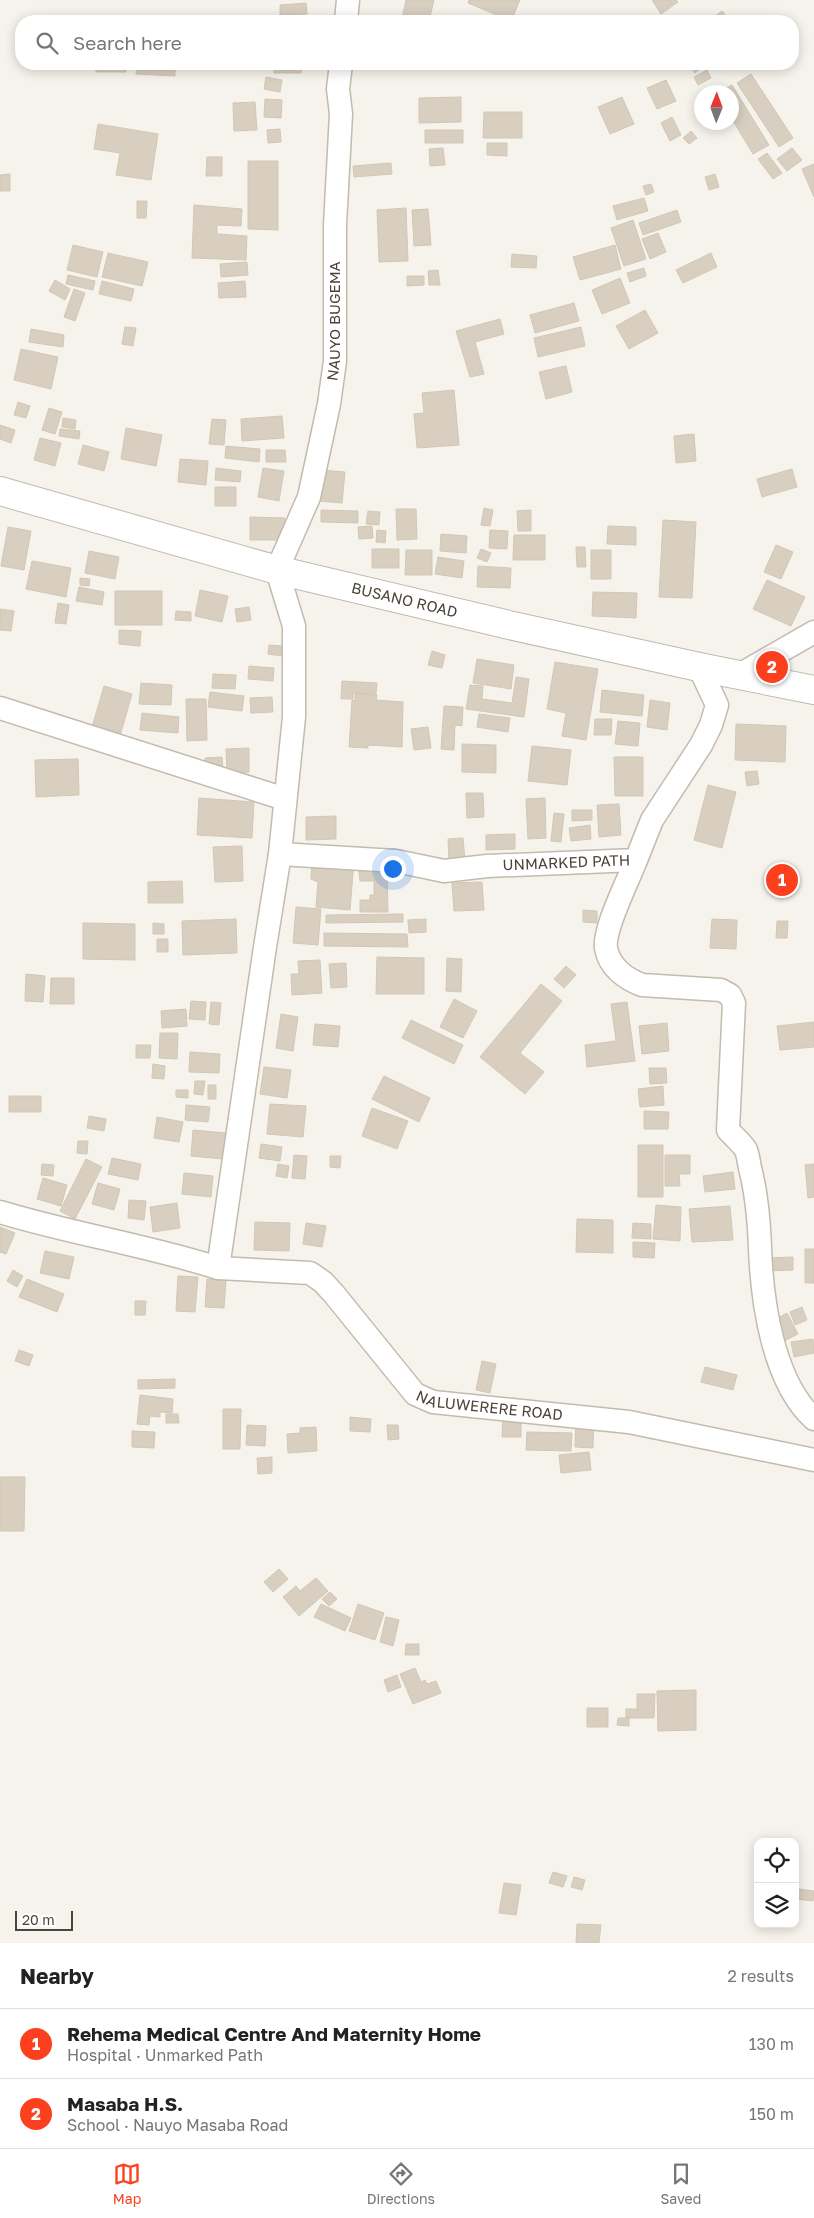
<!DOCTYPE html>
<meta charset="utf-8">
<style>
:root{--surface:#fff;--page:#f2f2f2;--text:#222;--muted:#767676;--line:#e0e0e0;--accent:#fc3f1d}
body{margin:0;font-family:"Golos Text",sans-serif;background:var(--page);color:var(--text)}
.controls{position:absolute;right:15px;bottom:15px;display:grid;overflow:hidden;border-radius:10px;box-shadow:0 2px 12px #0003}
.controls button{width:45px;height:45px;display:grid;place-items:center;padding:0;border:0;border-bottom:1px solid var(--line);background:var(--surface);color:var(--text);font:25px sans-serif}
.compass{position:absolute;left:694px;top:85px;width:45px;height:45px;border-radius:50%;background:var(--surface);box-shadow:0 2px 12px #0003;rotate:1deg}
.scale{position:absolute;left:15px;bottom:12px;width:58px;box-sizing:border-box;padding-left:5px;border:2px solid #4b4439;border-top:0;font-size:14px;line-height:18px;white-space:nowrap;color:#4b4439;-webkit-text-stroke:4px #fff;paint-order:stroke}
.you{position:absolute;left:392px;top:868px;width:18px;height:18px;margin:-12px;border:4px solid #fff;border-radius:50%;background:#1a73e8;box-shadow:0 0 0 8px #1a73e833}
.badge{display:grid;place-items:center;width:32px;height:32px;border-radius:50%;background:var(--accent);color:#fff;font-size:16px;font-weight:700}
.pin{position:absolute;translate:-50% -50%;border:2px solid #fff;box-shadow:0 1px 5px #0006}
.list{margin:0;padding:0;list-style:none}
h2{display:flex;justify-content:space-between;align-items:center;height:65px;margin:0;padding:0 20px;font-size:21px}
h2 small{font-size:16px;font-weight:400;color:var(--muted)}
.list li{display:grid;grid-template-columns:32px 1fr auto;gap:15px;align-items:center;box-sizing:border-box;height:70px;padding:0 20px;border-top:1px solid var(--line)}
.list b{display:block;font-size:19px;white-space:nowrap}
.list p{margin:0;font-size:16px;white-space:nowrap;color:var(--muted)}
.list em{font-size:16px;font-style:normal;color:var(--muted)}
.icon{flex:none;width:28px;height:28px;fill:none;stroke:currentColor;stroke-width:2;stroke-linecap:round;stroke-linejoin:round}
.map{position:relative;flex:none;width:814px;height:1943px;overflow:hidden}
.search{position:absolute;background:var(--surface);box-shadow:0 2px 12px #0003;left:15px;right:15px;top:15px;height:55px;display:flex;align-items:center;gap:12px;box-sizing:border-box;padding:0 18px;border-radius:20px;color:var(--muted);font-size:19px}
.sheet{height:205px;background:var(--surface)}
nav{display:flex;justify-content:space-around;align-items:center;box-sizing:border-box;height:70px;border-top:1px solid var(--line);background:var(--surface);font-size:14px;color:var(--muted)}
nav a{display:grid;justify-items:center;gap:2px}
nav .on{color:var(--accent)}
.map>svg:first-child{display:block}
.building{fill:#d8cfc1;stroke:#d3c7b4}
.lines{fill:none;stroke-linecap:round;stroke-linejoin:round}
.minor-casing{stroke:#c2bbae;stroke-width:25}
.tertiary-casing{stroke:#c2bbae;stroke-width:30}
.minor{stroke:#fff;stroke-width:22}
.tertiary{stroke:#fff;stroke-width:28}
.labels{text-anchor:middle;stroke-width:5;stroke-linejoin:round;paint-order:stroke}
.street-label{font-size:15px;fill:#4b4439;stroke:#fff}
</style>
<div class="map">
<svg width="814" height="1943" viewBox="0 0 814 1943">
<rect width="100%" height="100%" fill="#f6f3ec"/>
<path class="building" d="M406 0H434L429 21H415L402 18Z
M469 0H520L511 21 468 3Z
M652 0H676L678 2 661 14Z
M306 3 307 14 280 15V5Z
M722 11 730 21H709Z
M96 64H126V72H96Z
M137 64H175V76L136 74Z
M274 64H302L301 73H274Z
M688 64H705L695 73Z
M707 70 711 78 698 85 694 77Z
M751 74 793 138 779 147 737 83Z
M266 77 282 80 280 92 264 89Z
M666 80 676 101 657 109 647 88Z
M732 85 769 145 753 154 732 119V92H720Z
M461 97V122L419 123V98Z
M622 97 634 124 610 134 598 107Z
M265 99 282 100 281 118 264 117Z
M255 102 257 130 234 131 233 103Z
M484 112H522V138H483Z
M672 117 681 135 670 141 661 123Z
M98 124 158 134 151 180 116 175 120 153 94 149Z
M280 129 281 142 268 143 267 130Z
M425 130H463V143H425Z
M691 131 697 138 689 144 683 138Z
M487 143H507V156L487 155Z
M443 148 445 165 430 166 429 149Z
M792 148 802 160 787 171 777 159Z
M767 153 782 173 773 179 758 159Z
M207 157H222V176H206Z
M248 161H278V230L248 229Z
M391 163 392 174 354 177 353 166Z
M814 164V197L802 169Z
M10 174V191H0V175Z
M715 174 719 187 709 190 705 177Z
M651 184 654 192 646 195 643 186Z
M644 198 648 211 617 220 613 206Z
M137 201H147L146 218H137Z
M194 205 242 209 241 226 217 225V234L247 236 246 260 192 258Z
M406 208 408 261 379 262 377 210Z
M428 209 431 245 414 246 412 210Z
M677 210 681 222 643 235 639 223Z
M633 220 646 259 624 266 611 228Z
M658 233 666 252 650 259 642 239Z
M73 245 103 252 97 277 67 270Z
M615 245 621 269 580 280 573 257Z
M108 253 148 262 142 286 102 277Z
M711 253 717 267 683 283 676 270Z
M512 254 537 256 536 268 511 267Z
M247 262 248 275 221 277 220 264Z
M644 268 646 276 630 282 627 273Z
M438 270 440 285H429L428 271Z
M68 275 95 281 93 290 66 284Z
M407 276H424V285L407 286Z
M620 278 630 303 602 314 592 290Z
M55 280 70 289 65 300 49 291Z
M102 281 134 289 131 301 99 294Z
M245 281 246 297 219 298 218 283Z
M74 289 85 293 75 321 64 317Z
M574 303 579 321 535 333 530 315Z
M645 310 658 333 629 349 616 326Z
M500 319 504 334 475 342 484 374 470 377 456 331Z
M125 327 136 328 133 346 122 344Z
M581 327 585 346 538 357 534 338Z
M31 329 64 335 63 347 29 342Z
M21 349 58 357 51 389 14 380Z
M566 366 572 392 546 399 539 372Z
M454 390 459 445 417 448 414 414 424 413 422 393Z
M18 402 30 406 26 418 14 415Z
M49 408 62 412 55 434 42 430Z
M282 416 284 438 242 441 241 419Z
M63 418 76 420 75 429 62 427Z
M212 419 226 420 224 445 209 444Z
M0 425 15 430 11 443 0 439Z
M126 428 162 435 156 466 121 459Z
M60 429 80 431 79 439 59 436Z
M694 434 696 461 676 463 674 436Z
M40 438 61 443 55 466 34 460Z
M83 445 109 452 104 471 78 464Z
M226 446 260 449 259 462 225 458Z
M266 450H285L286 462H266Z
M180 459 208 461 206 485 178 482Z
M216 468 241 471 240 482 215 480Z
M263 468 284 471 279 501 258 497Z
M792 469 797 487 762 497 757 479Z
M321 470 345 472 342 503 318 501Z
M215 487H236V506H215Z
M484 508 493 510 490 526 481 525Z
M396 509H416L417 539 397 540Z
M321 510 358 511V523L321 522Z
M531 510V531H518L517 511Z
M368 511 380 512 379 525 366 524Z
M250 517 285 518V540H250Z
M663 520 696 522 692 598 659 597Z
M372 526 373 538 359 539 358 527Z
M608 526 636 527V545L607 544Z
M8 527 31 531 24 570 1 566Z
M377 530 386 531 385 543 376 542Z
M490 530 508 531 507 549 489 548Z
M441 534 467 536 466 553 440 551Z
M514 535H545V560H513Z
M776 545 793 552 781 579 764 572Z
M576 547H585L586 567H577Z
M372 549H399V568H372Z
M481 549 491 553 487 562 477 558Z
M406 550H432V575H405Z
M591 550H611V579H591Z
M89 551 119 557 115 579 85 573Z
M438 557 464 561 462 578 435 574Z
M32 561 71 568 66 597 26 589Z
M478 566 511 568 510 588 477 587Z
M80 578 90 579 89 586 80 585Z
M767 580 805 597 791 626 753 609Z
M79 587 104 592 102 605 76 601Z
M200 590 228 596 222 622 195 616Z
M115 591H162V625H115Z
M593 592 637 593 636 618 592 616Z
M58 603 69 605 66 624 55 623Z
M249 607 251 620 237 622 235 609Z
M0 609 14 611 11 631 0 630Z
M176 611 191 612V621L175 620Z
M119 630 141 631 140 646 119 644Z
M269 645 282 646 281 656 268 654Z
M432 651 445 655 442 668 428 665Z
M477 659 514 665 511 689 473 683Z
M555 662 598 669 586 740 562 736 566 713 547 709Z
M249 666 274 668 273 681 248 679Z
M213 674 236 675 235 689 212 688Z
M516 677 529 679 524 717 466 709 470 685 483 686 482 699 512 703Z
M342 681 377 683 376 694 353 693V699H341Z
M141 683 172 685 171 705 139 704Z
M104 686 132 694 118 743 90 734Z
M602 690 644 695 642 716 600 712Z
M210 692 244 696 242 711 208 707Z
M355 694 377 695 376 700 403 702 402 747 368 745V748L349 747 352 700 355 701Z
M272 697 273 712 251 713 250 698Z
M186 699H206L207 740 187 741Z
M650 700 670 703 667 730 647 727Z
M444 706 463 707 462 726 455 725 454 750 441 749Z
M142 713 179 717 178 733 140 730Z
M479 714 510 718 508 732 477 727Z
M595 719H612L611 735H594Z
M618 721 640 723 638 746 615 744Z
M736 724 786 726 785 762 735 760Z
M428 727 431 748 414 750 411 729Z
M462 744 496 745V773L462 772Z
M532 746 571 750 567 785 528 781Z
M249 748V772L227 773 226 749Z
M222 757 223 771 206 772 205 758Z
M614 757H643V796H615Z
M78 759 79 795 36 797 35 760Z
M757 771 759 784 747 786 745 772Z
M708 785 736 792 722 848 694 840Z
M466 793H483L484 817 467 818Z
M199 798 254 802 252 838 197 835Z
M545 798 546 838 528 839 526 799Z
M619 804 621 835 599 837 597 805Z
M572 810H592V820L572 821Z
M554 813 564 814 561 842 551 841Z
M336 816V839L306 840V817Z
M590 825 591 839 571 841 569 828Z
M515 834V849L486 850V835Z
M463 838 465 861 449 862 448 839Z
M242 846 243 881 215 882 213 847Z
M312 858 354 861 350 910 316 907 318 882 311 879Z
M387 870 388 912H360V900H370V895H374V881H360L359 871Z
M182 881 183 903H148V882Z
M482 882 484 910 454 911 452 883Z
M296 907 321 909 318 945 293 943Z
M583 910 597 911V923L583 922Z
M403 914V922L326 923V915Z
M236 919 237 953 183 955 182 921Z
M426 919V932L409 933 408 920Z
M712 919 737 920 736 949 710 948Z
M777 921H788L787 938H776Z
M83 923 135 924V960L83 959Z
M153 923 164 924V934H153Z
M324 933 407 934 408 947 324 946Z
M157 939H168V952H157Z
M377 957 424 958V994H376Z
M447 958 462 959 461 992 446 991Z
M320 960 322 993 292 995 291 974H299L298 961Z
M346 963 347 987 331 988 329 964Z
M566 966 576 975 564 988 554 979Z
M26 974 45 976 43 1002 25 1001Z
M51 978H74V1004H50Z
M541 984 562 1001 520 1053 544 1072 525 1094 480 1057Z
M454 999 477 1011 463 1038 440 1027Z
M191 1001 206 1002 205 1020 189 1019Z
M211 1002 221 1003 219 1025 209 1024Z
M627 1002 635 1061 587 1067 585 1045 616 1041 611 1004Z
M186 1009 187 1026 162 1028 161 1011Z
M281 1014 298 1017 293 1051 276 1048Z
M411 1020 463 1045 454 1064 402 1038Z
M814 1022V1047L780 1050 777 1026Z
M667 1023 669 1051 642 1054 639 1026Z
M315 1024 340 1026 338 1047 313 1045Z
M160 1033H178L177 1059 159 1058Z
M136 1045H151L150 1058H136Z
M190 1052 220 1054 219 1073 189 1072Z
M153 1064 165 1066 164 1079 152 1078Z
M264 1067 291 1070 287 1098 260 1094Z
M649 1068H666L667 1083 650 1084Z
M384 1076 430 1098 419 1122 372 1099Z
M195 1081H205L203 1095 194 1094Z
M208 1085H216V1099H208Z
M663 1086 664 1105 640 1107 638 1089Z
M176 1090H188V1098L176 1097Z
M9 1096H41V1112H9Z
M270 1104 306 1106 303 1137 267 1134Z
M186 1105 210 1107 208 1122 185 1120Z
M372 1108 408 1121 397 1149 362 1136Z
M644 1111 669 1112 668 1129H644Z
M89 1116 106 1119 104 1131 87 1128Z
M157 1117 183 1122 179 1142 154 1138Z
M193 1130 226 1133 223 1159 191 1156Z
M78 1141H88L87 1154 77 1153Z
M261 1144 282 1147 280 1161 259 1158Z
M638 1145H663V1197H638Z
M294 1155 307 1156 305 1179 292 1178Z
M665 1155H690V1174H679L680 1186H665Z
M330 1156H341L340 1168 330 1167Z
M112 1158 141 1164 138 1180 108 1174Z
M86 1159 102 1167 75 1219 60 1211Z
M42 1164 54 1165 53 1176 41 1175Z
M278 1164 289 1166 287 1178 276 1176Z
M814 1164V1197L808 1198 805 1165Z
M733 1172 735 1189 705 1192 703 1176Z
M184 1173 213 1176 211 1197 182 1194Z
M43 1178 67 1185 61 1206 37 1199Z
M98 1183 120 1189 114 1210 92 1204Z
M129 1200 146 1201 144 1220 128 1218Z
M177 1203 180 1228 153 1232 150 1207Z
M656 1205 681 1207 680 1241 653 1239Z
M730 1206 733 1240 692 1242 689 1209Z
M577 1219 613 1220V1253L576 1252Z
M255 1222 290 1223 289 1251 254 1250Z
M306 1223 326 1226 322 1247 303 1244Z
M633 1223 651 1224V1239L632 1238Z
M0 1227 15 1233 6 1254 0 1252Z
M633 1242 655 1243 654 1258 633 1257Z
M805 1249H814V1283H805Z
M45 1251 74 1257 69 1279 40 1273Z
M793 1257V1270L768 1271 767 1258Z
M13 1270 23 1276 17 1287 7 1281Z
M178 1276 198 1277 195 1312 176 1311Z
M27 1279 64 1294 57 1312 19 1297Z
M207 1279 226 1280 224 1308 205 1307Z
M135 1301H146L145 1315H135Z
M802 1307 807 1320 795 1325 790 1312Z
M787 1313 798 1334 782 1342 771 1322Z
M813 1339 814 1353 794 1357 791 1342Z
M19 1350 33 1355 29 1366 15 1361Z
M482 1361 496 1364 490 1393 476 1390Z
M705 1367 737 1375 733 1390 701 1382Z
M175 1379V1388L138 1389V1380Z
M140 1395 173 1399 172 1413 160 1412V1417L150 1416 149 1425 137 1424Z
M223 1409H241L240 1449H223Z
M166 1414H178L179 1423H166Z
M503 1415H521V1437H502Z
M350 1417 371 1419 370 1432 350 1431Z
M576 1418 594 1419 593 1448 575 1447Z
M247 1425 266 1426 265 1446 246 1445Z
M387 1425H398L399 1439 388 1440Z
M316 1427 317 1451 288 1453 287 1434 300 1433V1428Z
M132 1431 155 1432 154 1448 132 1447Z
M527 1432 572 1433 571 1451 526 1450Z
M589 1452 591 1470 561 1473 559 1455Z
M272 1457V1473L258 1474 257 1458Z
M0 1477H25L24 1531H0Z
M279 1569 288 1579 273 1592 264 1582Z
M316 1578 328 1591 299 1616 283 1597 296 1586 300 1591Z
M330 1592 337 1599 329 1606 322 1599Z
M321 1604 351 1618 345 1631 314 1617Z
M358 1604 384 1613 375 1640 349 1631Z
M386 1617 399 1620 393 1646 380 1642Z
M406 1644H419V1655H405Z
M415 1668 421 1682 425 1680 427 1684 436 1681 441 1693 413 1704 400 1674Z
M397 1675 401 1687 388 1692 384 1680Z
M696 1690V1730L658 1731 657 1691Z
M637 1694H655L654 1718H626V1709H637Z
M587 1708H608V1727H587Z
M618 1718H629V1726L617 1725Z
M553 1872 567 1876 563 1887 549 1883Z
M574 1877 585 1880 582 1890 571 1887Z
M504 1883 521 1885 516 1915 499 1913Z
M798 1889 814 1891 813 1901 796 1899Z
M577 1924 601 1925 599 1943H576Z"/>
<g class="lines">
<defs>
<g id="minor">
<path d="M346 21 348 0"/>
<path d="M741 674 814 632"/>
<path d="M0 708 285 799"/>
<path id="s1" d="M280 854 396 861 444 871 487 866 636 860 652 820 701 745 711 725 717 705 699 667"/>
<path d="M636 860C629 879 603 929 606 948 609 967 626 979 642 985L721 990 730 995 734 1003 728 1130C733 1136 742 1143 746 1150 748 1155 749 1163 750 1168 757 1195 759 1220 760 1248 762 1302 773 1382 814 1419"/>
<path id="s2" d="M0 1212C72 1234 147 1245 218 1268L265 947 280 854 294 717V626L277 570 309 497 329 404 335 361V225L341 114 338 89 341 64"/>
<path id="s3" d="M218 1268 310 1273 323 1282 334 1294 415 1394 433 1402 629 1422 814 1460"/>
</g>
<g id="tertiary">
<path id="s4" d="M0 491 277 570 509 625 699 667 814 690"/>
</g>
</defs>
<use href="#minor" class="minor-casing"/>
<use href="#tertiary" class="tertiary-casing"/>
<use href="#minor" class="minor"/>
<use href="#tertiary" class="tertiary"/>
</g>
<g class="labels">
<g class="street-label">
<text dy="5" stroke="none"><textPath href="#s2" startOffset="1189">NAUYO BUGEMA</textPath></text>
<text dy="5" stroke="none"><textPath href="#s4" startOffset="419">BUSANO ROAD</textPath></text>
<text dy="5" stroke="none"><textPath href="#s1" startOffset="288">UNMARKED PATH</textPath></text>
<text dy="5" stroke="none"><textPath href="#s3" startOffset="329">NALUWERERE ROAD</textPath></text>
</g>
</g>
</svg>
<div class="controls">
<button><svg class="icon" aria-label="locate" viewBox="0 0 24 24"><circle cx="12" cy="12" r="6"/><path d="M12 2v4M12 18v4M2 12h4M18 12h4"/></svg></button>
<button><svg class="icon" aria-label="layers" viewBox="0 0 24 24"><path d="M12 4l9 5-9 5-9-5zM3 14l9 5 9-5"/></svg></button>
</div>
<svg class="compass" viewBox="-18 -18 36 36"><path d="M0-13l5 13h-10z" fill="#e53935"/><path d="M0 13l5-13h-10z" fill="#767676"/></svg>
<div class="scale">20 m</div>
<div class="you"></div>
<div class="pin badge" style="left:782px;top:880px">1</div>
<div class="pin badge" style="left:772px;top:667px">2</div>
<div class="search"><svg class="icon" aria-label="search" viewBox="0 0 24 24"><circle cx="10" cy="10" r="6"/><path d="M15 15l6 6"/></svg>Search here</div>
</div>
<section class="sheet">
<h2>Nearby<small>2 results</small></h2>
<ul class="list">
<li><span class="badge">1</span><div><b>Rehema Medical Centre And Maternity Home</b><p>Hospital · Unmarked Path</p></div><em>130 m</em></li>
<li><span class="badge">2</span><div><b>Masaba H.S.</b><p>School · Nauyo Masaba Road</p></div><em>150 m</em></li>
</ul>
</section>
<nav>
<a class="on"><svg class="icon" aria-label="map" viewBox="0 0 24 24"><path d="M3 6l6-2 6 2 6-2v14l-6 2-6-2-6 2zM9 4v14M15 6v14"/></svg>Map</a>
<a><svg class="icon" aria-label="directions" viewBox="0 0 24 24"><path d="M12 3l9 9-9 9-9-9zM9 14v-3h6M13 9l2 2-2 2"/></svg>Directions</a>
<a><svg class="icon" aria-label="saved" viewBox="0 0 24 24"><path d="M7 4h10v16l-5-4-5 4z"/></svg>Saved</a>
</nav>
